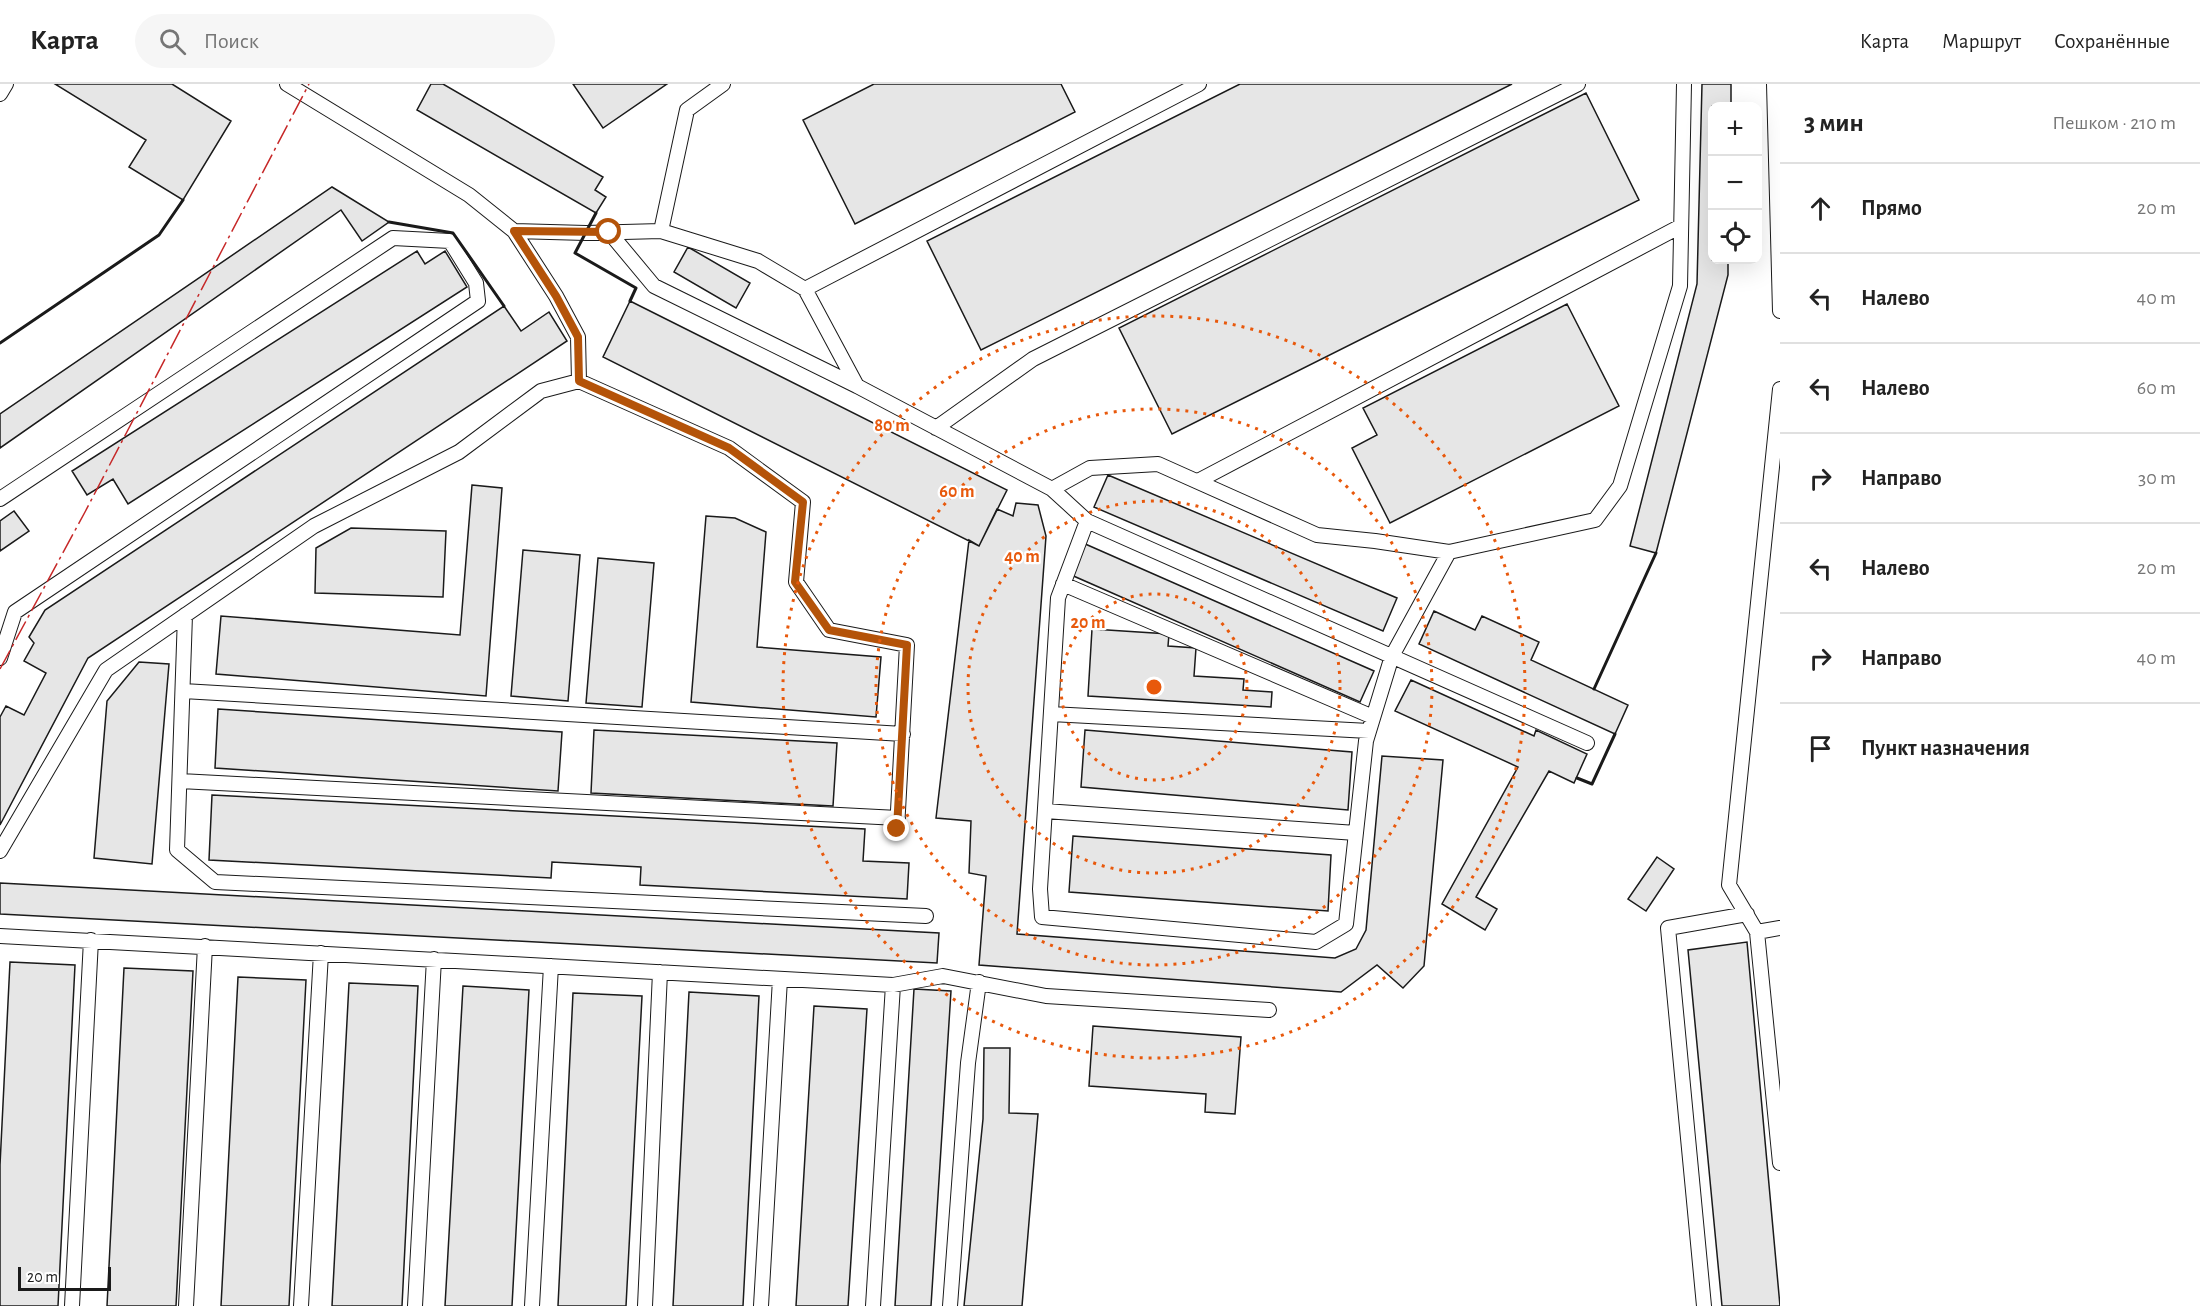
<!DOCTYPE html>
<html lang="ru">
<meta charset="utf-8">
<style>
:root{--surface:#fff;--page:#f6f6f6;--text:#222;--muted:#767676;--line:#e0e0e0}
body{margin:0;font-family:"Alegreya Sans",sans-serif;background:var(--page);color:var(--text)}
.controls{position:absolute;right:18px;top:18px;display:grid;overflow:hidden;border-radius:12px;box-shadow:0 6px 24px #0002}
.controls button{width:54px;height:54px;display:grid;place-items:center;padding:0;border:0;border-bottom:2px solid var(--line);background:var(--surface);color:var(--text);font:30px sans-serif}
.scale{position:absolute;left:18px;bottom:15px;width:93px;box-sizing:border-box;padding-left:6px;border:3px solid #1a1a1a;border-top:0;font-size:16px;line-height:21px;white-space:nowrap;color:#1a1a1a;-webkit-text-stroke:4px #fff;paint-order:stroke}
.stop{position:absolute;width:18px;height:18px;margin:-14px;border:4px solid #b45309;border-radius:50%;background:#fff}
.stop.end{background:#b45309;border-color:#fff;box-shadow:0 2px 6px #0008}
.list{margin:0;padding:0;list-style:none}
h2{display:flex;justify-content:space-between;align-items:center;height:78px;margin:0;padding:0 24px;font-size:26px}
h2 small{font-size:20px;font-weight:400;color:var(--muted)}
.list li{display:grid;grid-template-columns:39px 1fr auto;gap:18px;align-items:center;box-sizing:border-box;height:90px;padding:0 24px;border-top:2px solid var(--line)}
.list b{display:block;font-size:22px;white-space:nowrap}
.list em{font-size:20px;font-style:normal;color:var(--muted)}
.icon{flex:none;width:33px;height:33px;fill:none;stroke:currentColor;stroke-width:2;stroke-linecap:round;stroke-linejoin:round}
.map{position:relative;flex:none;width:1780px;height:1222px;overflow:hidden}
header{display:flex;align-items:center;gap:36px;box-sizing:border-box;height:84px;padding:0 30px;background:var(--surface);border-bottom:2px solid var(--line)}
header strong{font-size:28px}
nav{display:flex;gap:33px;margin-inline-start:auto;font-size:21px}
.search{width:420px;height:54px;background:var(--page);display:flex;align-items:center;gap:15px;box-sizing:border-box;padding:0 21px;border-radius:33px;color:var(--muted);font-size:22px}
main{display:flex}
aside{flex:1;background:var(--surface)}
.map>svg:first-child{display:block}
.building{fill:#e6e6e6;stroke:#1a1a1a;stroke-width:1.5}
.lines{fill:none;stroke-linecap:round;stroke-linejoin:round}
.service-casing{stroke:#1a1a1a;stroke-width:16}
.service{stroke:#fff;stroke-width:14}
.wall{stroke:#1a1a1a;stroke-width:3}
.power{stroke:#c62828;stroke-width:1.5;stroke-dasharray:21 4.5 3 4.5;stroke-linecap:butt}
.route{stroke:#b45309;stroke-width:8}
.ring{fill:none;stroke:#e8590c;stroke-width:3;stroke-dasharray:3 6}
.centre{fill:#e8590c;stroke:#fff;stroke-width:3}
.ring-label{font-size:18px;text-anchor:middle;font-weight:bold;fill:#e8590c;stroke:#fff;stroke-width:4.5;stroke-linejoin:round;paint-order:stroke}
</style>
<header>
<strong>Карта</strong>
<div class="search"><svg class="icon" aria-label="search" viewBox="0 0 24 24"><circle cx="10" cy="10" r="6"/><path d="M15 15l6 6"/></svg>Поиск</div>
<nav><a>Карта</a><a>Маршрут</a><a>Сохранённые</a></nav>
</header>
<main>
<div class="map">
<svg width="1780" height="1222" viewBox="0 0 1780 1222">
<rect width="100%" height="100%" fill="#fff"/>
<path class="building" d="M55 0H172L231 37 183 116 129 83 146 56Z
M431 0H443L603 93 595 106 606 113 596 129 417 26Z
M573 0H667L603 44Z
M874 0H1061L1075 28 855 140 803 36Z
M1240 0H1512L981 266 927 157Z
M1702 0H1731V22H1712V176H1728V191L1656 469 1630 462 1697 200Z
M1586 9 1639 116 1172 350 1119 244Z
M332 103 389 138 362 157 341 126 0 364V330Z
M688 163 750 199 736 224 674 188Z
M417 167 425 180 445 167 467 203 128 420 113 395 87 411 72 387Z
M630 217 1007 406 979 462 603 273Z
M1567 220 1619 322 1390 439 1352 364 1377 351 1363 324Z
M504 222 521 247 549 228 567 257 88 574 0 741V633L6 622 24 631 46 589 24 577 34 559 29 553 45 526Z
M1108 391 1397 514 1383 547 1094 423Z
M472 401 502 404 486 612 216 590 221 532 460 551Z
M1016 419 1038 421 1046 452 1017 850 1335 874 1356 865 1366 846 1382 672 1443 676 1424 882 1403 904 1377 881 1341 908 979 881 986 792 969 789 971 737 936 734 969 456 979 462 997 425 1013 432Z
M14 427 29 447 0 467V437Z
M706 432 735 434 766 448 757 563 881 573 876 633 691 618Z
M351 444 446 447 443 513 315 509 316 464Z
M1083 459 1374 587 1360 618 1069 490Z
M523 466 580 471 568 617 511 612Z
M598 474 654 479 642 623 586 619Z
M1434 527 1475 546 1482 532 1539 558 1531 576 1628 621 1615 650 1419 560Z
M1092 545 1169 550 1168 562 1196 564 1194 592 1244 595 1243 606 1272 608 1271 623 1088 612Z
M139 578 169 580 152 780 94 774 107 617Z
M1411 596 1534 652 1536 646 1587 670 1574 699 1549 687 1476 813 1497 825 1485 846 1442 820 1518 683 1395 627Z
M218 625 562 648 558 707 215 684Z
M594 646 837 659 833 722 591 709Z
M1085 646 1352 668 1348 726 1081 703Z
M212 711 865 745 863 777 909 779 907 815 640 801 641 783 552 778 551 794 209 776Z
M1073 752 1331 771 1328 827 1069 808Z
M1657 773 1674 785 1646 827 1628 815Z
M0 799 939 849 937 879 0 830Z
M1747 858 1780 1222H1722L1688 866Z
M10 878 75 881 58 1222H0V1081Z
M124 884 193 887 176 1222H107Z
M238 893 306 896 289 1222H221Z
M349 899 418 902 402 1222H332Z
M463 902 529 906 512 1222H445Z
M914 905 951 907 931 1222H895Z
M689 908 759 912 743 1222H673Z
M573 909 642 912 626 1222H558Z
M814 922 867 925 848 1222H796Z
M1093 942 1241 953 1235 1030 1205 1028 1206 1010 1089 1002Z
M984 964H1010L1009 1029 1038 1030 1022 1222H964L983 1035Z"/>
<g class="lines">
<defs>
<path id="service" d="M287 0 469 111 514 147 556 212 578 253 579 297
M1774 0 1780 227
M0 10 6 0
M514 147 586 149 661 147 758 177 805 205 857 302 1052 405 1087 437 1587 659
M661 147 687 26 723 0
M609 148 654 202 857 302
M805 205 1199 0
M1780 305 1729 801 1757 848 1780 1079
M936 344 1033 275 1578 0
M1198 397 1681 142
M1052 405 1090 384 1158 380 1317 451 1375 457 1449 468 1595 436 1620 402 1680 202 1684 0
M0 415 393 154 450 157 476 199 478 217 15 528 0 574
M1087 437 1058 514 1040 805 1042 833 1316 858 1346 840 1366 657 1392 572 1449 468
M1063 500 1373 633
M185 531 177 766 215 798 926 832
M183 607 903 650
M1051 630 1369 647
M180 697 898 734
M1045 727 1356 749
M0 767 106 586 314 442 459 368 541 307 579 297 729 364 803 418 796 498 829 546 907 561 897 745
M1757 848 1780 844
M0 852 893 901 943 892 1046 912 1269 926
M72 1222 91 856
M186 1222 205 862
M301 1222 321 869
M415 1222 434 875
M532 1222 551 882
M645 1222 660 888
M761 1222 780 895
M873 1222 893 901
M950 1222 968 979 979 898
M1704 1222 1668 844 1747 830"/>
</defs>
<use href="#service" class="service-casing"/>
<use href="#service" class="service"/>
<path class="wall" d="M596 129 575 169 636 204 630 217
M389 138 453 149 504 222
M0 259 159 151 183 116
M1594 605 1656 469
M1577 694 1592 700 1615 650"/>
<path class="power" d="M0 585 85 428 309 0"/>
</g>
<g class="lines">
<path class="route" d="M609 148 514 147 556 212 578 253 579 297 729 364 803 418 795 498 829 546 907 561 897 745"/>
</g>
<g class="ring">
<circle cx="1154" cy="603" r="93"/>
<circle cx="1154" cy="603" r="186"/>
<circle cx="1154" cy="603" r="278"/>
<circle cx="1154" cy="603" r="371"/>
</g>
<circle cx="1154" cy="603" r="9" class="centre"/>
<g class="ring-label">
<text x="892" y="347">80 m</text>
<text x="957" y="413">60 m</text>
<text x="1022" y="478">40 m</text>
<text x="1088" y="544">20 m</text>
</g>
</svg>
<div class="controls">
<button>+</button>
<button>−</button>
<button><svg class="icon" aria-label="locate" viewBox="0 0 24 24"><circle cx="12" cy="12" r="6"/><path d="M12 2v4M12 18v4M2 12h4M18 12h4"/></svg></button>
</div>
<div class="scale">20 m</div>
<div class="stop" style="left:609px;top:148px"></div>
<div class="stop end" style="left:897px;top:745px"></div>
</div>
<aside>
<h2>3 мин<small>Пешком · 210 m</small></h2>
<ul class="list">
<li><svg class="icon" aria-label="ahead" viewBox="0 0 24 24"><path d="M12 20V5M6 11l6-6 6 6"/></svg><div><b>Прямо</b></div><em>20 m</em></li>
<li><svg class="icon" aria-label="left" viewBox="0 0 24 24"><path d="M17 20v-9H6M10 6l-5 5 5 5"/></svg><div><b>Налево</b></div><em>40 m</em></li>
<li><svg class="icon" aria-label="left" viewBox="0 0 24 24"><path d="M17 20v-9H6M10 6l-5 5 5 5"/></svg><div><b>Налево</b></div><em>60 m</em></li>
<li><svg class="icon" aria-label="right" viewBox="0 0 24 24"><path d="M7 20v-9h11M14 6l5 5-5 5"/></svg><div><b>Направо</b></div><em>30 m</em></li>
<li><svg class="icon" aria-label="left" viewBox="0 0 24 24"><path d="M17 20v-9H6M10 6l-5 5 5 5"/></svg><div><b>Налево</b></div><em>20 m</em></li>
<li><svg class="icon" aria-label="right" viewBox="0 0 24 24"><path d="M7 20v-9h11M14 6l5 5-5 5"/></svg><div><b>Направо</b></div><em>40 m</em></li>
<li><svg class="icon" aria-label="arrive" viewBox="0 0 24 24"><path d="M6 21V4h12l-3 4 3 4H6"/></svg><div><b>Пункт назначения</b></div></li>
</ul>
</aside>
</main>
